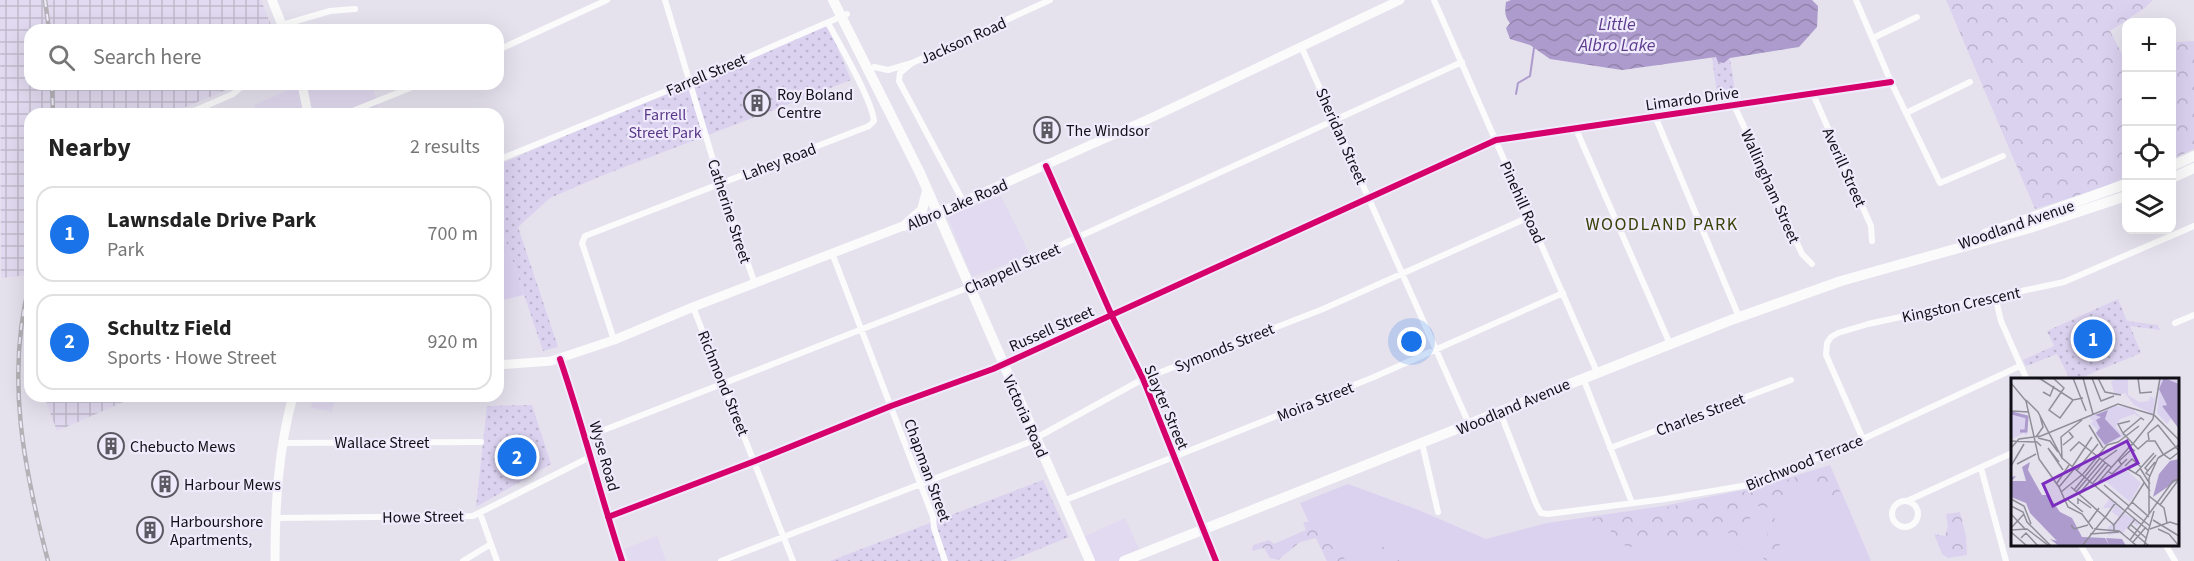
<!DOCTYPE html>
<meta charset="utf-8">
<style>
:root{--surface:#fff;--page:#f2f2f2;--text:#222;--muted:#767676;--line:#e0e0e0;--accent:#1a73e8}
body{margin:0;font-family:"Source Sans 3",sans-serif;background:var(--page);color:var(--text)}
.controls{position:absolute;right:18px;top:18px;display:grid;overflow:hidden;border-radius:12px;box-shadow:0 6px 24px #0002}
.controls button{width:54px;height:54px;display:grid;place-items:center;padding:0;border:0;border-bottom:2px solid var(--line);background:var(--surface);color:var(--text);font:30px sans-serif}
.you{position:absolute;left:1412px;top:342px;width:21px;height:21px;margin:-15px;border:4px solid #fff;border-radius:50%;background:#1a73e8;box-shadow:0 0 0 9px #1a73e833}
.badge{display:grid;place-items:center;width:39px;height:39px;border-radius:50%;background:var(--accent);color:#fff;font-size:20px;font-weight:700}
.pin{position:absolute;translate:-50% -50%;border:3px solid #fff;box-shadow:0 2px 6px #0006}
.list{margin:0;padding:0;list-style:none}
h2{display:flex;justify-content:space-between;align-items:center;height:78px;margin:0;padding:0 24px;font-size:26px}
h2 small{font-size:20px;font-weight:400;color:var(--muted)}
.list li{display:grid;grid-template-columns:39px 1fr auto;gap:18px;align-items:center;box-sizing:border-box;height:96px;margin:0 12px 12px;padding:0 12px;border:2px solid var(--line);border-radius:18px}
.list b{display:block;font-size:22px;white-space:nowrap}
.list p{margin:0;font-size:20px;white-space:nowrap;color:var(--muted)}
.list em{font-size:20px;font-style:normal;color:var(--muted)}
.icon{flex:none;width:33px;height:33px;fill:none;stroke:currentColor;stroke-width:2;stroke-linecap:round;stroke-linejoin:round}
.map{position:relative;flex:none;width:2194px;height:561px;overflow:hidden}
.search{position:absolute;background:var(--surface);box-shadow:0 6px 24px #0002;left:24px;top:24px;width:480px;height:66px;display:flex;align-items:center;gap:15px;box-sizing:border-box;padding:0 21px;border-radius:18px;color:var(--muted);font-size:22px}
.panel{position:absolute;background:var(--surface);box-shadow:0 6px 24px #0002;left:24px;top:108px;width:480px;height:294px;border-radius:18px}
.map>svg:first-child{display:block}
.built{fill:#e1daf0}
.industrial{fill:url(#industrial-grid)}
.grass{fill:#dbd2f0}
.forest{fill:url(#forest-crowns)}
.park{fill:url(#park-dots)}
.water{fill:url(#water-waves)}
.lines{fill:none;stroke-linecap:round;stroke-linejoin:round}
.stream{stroke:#ac9bcc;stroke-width:2}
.street{stroke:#fbfbfc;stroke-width:6}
.secondary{stroke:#fbfbfc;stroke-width:9}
.primary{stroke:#fbfbfc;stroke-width:10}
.rail-casing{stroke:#b4b2b6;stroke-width:4.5}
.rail{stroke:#f0ebfc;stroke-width:2;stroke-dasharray:7;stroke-linecap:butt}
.cycleway-casing{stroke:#f0ebfc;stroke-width:10}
.cycleway{stroke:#d6006c;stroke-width:6}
.labels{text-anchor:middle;stroke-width:4.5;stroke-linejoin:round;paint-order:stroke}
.street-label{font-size:16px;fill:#110f16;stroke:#f0ebfc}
.poi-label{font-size:16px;fill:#110f16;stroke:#f0ebfc;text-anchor:start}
.park-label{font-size:16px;fill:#593889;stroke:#f0ebfc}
.water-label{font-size:18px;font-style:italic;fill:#5d3b8d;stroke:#f0ebfc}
.neighbourhood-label{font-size:18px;letter-spacing:1.5px;fill:#374206;stroke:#f0ebfc}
.inset-river{fill:none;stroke:#ac9bcc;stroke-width:3}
.inset-road{fill:none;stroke:#908e98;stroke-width:1.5}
.view{fill:#7b2cbf;fill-opacity:0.15;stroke:#7b2cbf;stroke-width:3}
.inset-edge{fill:none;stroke:#110f16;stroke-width:3}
</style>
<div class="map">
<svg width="2194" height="561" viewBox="0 0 2194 561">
<defs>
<pattern id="industrial-grid" width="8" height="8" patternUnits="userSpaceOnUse" patternTransform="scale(1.5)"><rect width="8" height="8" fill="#e1daf0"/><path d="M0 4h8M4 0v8" fill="none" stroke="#c0bacd"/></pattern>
<pattern id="forest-crowns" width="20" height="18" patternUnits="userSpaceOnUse" patternTransform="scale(1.5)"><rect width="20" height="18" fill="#dbd2f0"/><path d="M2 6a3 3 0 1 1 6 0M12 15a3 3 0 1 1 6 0" fill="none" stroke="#bbb3cd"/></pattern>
<pattern id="park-dots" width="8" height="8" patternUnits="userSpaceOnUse" patternTransform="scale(1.5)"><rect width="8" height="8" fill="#dbd2f0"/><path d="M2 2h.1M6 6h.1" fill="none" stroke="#bbb3cd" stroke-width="1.8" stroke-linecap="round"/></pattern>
<pattern id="water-waves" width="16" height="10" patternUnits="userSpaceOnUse" patternTransform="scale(1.5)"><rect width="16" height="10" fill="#ac9bcc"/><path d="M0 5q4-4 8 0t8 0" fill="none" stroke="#9384ae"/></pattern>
</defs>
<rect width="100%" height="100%" fill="#e5e2ee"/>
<path class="built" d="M301 84H371L379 106 360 114H258L254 105Z
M1001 196 1030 255 972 277 947 216Z
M313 396H336L332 412 311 408Z
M1125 518 1141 553 1125 561H1092L1081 538Z
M657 536 666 561H629L624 549Z"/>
<path class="industrial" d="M0 0H261L273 30H30V84H236L231 88 169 114H30V275L1 278Z
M53 396H137L57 431 45 399Z"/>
<path class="grass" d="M498 217 524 295 498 301Z
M1830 465 1871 561H1327L1300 503 1348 484 1416 509 1486 539 1547 523 1663 506 1758 487Z"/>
<path class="forest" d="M1946 0H2153L2146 7 2110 31 2126 62V177L2101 188 2035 209Z
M2194 41V149L2172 159V45L2177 42Z
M1829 467 1850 515 1823 491 1794 486 1774 502 1775 524 1780 543 1777 561 1763 560 1768 543 1766 525 1769 509 1765 506H1756L1754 516 1749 519 1747 530 1744 532 1742 551 1737 556 1728 552 1732 543 1730 533 1716 535 1692 542 1660 536 1659 543 1654 541 1652 542 1648 537 1647 545 1629 547 1614 541 1611 535V531H1604L1601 529 1598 532 1596 529 1598 523 1589 519 1663 508 1758 489Z
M1307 512 1314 520 1313 526 1320 533 1319 535C1328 545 1339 549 1346 561H1327L1316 538 1300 542 1278 560 1270 558 1264 548 1252 551 1253 545 1269 540 1274 544 1306 530 1303 522H1309Z
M1960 512 1966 536 1967 555 1948 558 1942 554 1934 534 1945 536 1948 526 1946 514Z
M1363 536 1381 545 1400 561H1391L1362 542 1361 539Z"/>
<path class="park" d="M828 25 851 80 601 176 550 198 518 227 558 347 543 351 498 217V165L684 84Z
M1717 57 1724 63 1730 59 1736 97 1718 100 1712 58Z
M2118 299 2127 321 2158 325 2160 330 2130 326 2141 353 2078 379H2070L2057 354 2026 366 2023 360 2054 346 2047 331Z
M532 405 551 464 476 507 487 406Z
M1043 480 1069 537 1010 561H830Z"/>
<path class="water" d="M1511 0H1812L1818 6 1817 27 1799 47 1730 58 1724 63 1718 62 1716 57 1622 70 1550 59 1530 45 1510 39 1506 28 1510 23C1504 16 1505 10 1506 2Z"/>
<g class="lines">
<path class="stream" d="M1516 94 1518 83 1530 76 1534 48"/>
<path class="street" d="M665 0 720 183 755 284
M1434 0 1597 372
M1856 0 1891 82 1940 183 2003 156
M282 25 330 11 355 9
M1873 38 1917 17
M1301 46 1469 424
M498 50 607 0
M912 63 900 73 899 81 963 201
M874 67 888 70 912 63 1050 0
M1813 94 1871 226 1872 241
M1734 105 1802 254 1812 264
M1906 113 1970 82
M187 114 233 94 245 84
M345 114 420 84
M1655 116 1739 317
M1576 129 1670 344
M498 160 737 62 847 14
M1046 166 1112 316 1143 379 1216 561
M832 253 933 517 934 528 945 561
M1995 296 2001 321 2027 380
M693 307 793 561
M2175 323 2194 315
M614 340 582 243 585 236 869 126 874 121C872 100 840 45 828 23
M1583 378 1632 503
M1500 412 1536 504 1541 513 1548 514 1665 499 1754 484 1863 439 2020 366
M586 437 962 290 1462 62
M1863 439 1826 355 1827 343 1831 337 1838 333 1868 324 2064 282 2194 226
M283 443 481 442
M1422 443 1438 512
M1610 448 1791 380
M1981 468 2006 561
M1063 501 1374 377 1563 293
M1907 501 2012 453
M1892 514a13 13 0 1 1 26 0a13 13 0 1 1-26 0Z
M480 513 497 561
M608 517 755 461 891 406 993 369 1496 140 1891 82
M275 518 473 516 592 456
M2080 544 2090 561
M2165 544 2175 561
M463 561 491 544
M721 561 1027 443 1143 379 1323 309 1529 217"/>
<path class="secondary" d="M272 0 284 30
M302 84 308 114
M560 359C583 426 600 494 622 561
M498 365 551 361 614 340 693 307 947 209 1153 117 1400 0
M275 561C275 506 278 450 293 396"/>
<path class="primary" d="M833 0 920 173 1090 561
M2172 166 2194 156
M2172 178 2194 168
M904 226 922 210 927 191
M1985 234 2126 184
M1124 561 1731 320 1841 281 2030 228 2126 196"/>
<defs>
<path id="rail" d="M45 0 49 30
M52 84 53 114
M30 282C5 376 24 469 48 561"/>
</defs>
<use href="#rail" class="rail-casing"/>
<use href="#rail" class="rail"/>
<defs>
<path id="cycleway" d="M1046 166 1112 316 1143 379 1216 561
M560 359C583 426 600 494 622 561
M608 517 755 461 891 406 993 369 1496 140 1891 82"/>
</defs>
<use href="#cycleway" class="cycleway-casing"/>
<use href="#cycleway" class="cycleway"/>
</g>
<defs>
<symbol id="building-ring" viewBox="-11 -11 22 22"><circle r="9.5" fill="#f0ebfc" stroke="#5b5962" stroke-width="1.5"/><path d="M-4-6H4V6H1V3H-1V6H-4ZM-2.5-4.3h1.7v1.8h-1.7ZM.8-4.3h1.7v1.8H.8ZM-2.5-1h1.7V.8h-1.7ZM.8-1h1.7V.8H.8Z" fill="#5b5962"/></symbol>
</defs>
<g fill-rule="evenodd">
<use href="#building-ring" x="742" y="88" width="30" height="30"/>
<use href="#building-ring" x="1032" y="115" width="30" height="30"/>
<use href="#building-ring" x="96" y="431" width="30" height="30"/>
<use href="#building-ring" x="150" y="469" width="30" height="30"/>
<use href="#building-ring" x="135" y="515" width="30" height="30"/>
</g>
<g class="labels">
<g class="street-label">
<text transform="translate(963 40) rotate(-24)" y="6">Jackson Road</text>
<text transform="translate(706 74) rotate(-23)" y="6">Farrell Street</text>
<text transform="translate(1692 98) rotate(-8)" y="6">Limardo Drive</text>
<text transform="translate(1342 136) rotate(66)" y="6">Sheridan Street</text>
<text transform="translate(779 161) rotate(-21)" y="6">Lahey Road</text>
<text transform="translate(1845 167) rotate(66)" y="6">Averill Street</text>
<text transform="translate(1771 186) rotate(66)" y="6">Wallingham Street</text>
<text transform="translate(1523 202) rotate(66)" y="6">Pinehill Road</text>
<text transform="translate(957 204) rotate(-23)" y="6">Albro Lake Road</text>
<text transform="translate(730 211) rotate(72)" y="6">Catherine Street</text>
<text transform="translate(2016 224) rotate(-19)" y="6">Woodland Avenue</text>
<text transform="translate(1012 268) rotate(-24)" y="6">Chappell Street</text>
<text transform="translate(1961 304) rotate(-12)" y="6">Kingston Crescent</text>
<text transform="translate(1051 328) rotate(-24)" y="6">Russell Street</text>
<text transform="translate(1224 347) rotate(-22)" y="6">Symonds Street</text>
<text transform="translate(724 383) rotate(68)" y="6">Richmond Street</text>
<text transform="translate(1315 401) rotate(-22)" y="6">Moira Street</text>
<text transform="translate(1513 406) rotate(-23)" y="6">Woodland Avenue</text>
<text transform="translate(1167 407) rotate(67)" y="6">Slayter Street</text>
<text transform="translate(1700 414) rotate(-21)" y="6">Charles Street</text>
<text transform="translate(1026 416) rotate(66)" y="6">Victoria Road</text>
<text x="382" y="448">Wallace Street</text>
<text transform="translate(605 456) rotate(74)" y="6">Wyse Road</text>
<text transform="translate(1804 462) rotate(-22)" y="6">Birchwood Terrace</text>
<text transform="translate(928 470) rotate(70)" y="6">Chapman Street</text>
<text transform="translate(423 516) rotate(-1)" y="6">Howe Street</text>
</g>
<g class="poi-label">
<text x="777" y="100">Roy Boland<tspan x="777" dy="18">Centre</tspan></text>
<text x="1066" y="136">The Windsor</text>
<text x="130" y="452">Chebucto Mews</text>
<text x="184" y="490">Harbour Mews</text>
<text x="170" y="527">Harbourshore<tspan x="170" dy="18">Apartments,</tspan></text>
</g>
<g class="park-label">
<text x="665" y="120">Farrell<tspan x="665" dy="18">Street Park</tspan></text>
</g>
<g class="water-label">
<text x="1617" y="30">Little<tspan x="1617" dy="21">Albro Lake</tspan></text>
</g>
<g class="neighbourhood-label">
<text x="1662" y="230">WOODLAND PARK</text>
</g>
</g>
<g transform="translate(2011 378)">
<rect width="168" height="168" fill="#e5e2ee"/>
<path d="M111 88 130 105 119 124 91 100Z" fill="#dbd2f0"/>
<path d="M106 0H117V17L128 24 138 23 139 18 143 21V18L144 19 142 36 123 27 114 15 104 18 100 4ZM0 36H14L16 58 13 55 1 61Z" fill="#dbd2f0"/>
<path d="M149 0H168V6L164 8 155 2 150 14 156 27 152 29 161 39 156 46 146 35ZM103 28 121 30 132 42 124 36 109 41 105 49 113 58 93 68 88 64 90 60 86 59 85 55 86 51 80 46 82 43 78 39 72 42 76 39 85 37 90 39 86 43 89 51 85 54 91 60 94 67 110 58 94 42 97 32 89 33ZM99 120 113 135 129 145 126 148 121 143 112 155 97 157V149L109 140 101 134 103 130H92Z" fill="#dbd2f0"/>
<path d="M153 0 168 6V51L151 28 156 27 148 11ZM97 32 94 41 110 58 94 67 85 55 89 50 85 42 90 39 84 37ZM168 81V101L142 119 148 96 159 83ZM19 84 17 92 31 117H37L49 134 61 140 71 159 94 160 98 167 95 160 111 161 115 168H48L39 161 46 163 19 135 15 125 0 119V99L5 98 1 103H15L11 89Z" fill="#ac9bcc"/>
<path class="inset-river" d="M1 35 16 39 15 53H9"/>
<path class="inset-road" d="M28 0 62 22 72 20M42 0 53 10 38 32 49 40 62 22M62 0 75 33M72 0 82 36M81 0 90 23 103 18M87 0 94 14 110 17M127 0 129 15 141 14M0 5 15 23 28 81 48 109 57 129 71 136 82 151M32 14 39 18 43 8M15 22 27 34 51 80 114 133M0 33 18 34M78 47 92 70M112 55 127 71 136 63H144L152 76M112 55 130 40 133 42M113 57 107 46 119 43M25 59 32 49 29 38M27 60 39 63 47 74M138 62 137 55 147 47 168 73M0 63 26 64 30 68M52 67 62 59 58 54M96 67 107 64 128 48M121 67 142 41 149 0M0 70 8 61 30 58 107 26 143 37 168 62M59 73 68 64 100 89M152 76 159 81 168 74M51 80 50 59 71 42M147 80 168 67M48 84 37 70 52 92M6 86 25 76M111 87 108 83 121 71 124 73M0 88 13 66M114 88 121 81 130 89M61 89 81 59M129 90 139 106M117 91 129 98 139 113M66 92 87 66M97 93 101 96 116 81M137 93 134 90 145 77M72 96 96 67M124 96 143 75M139 98 135 95 144 84M46 105 58 87M82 105 97 87M85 107 121 66M93 107 118 128M48 109 64 90M60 109 103 147V152M63 112 89 80M50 114 72 96M65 114 92 82 106 72M68 116 94 85M138 118 153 130 156 145M0 121 13 128 20 146M57 122 72 134M121 124 133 105M67 126V121L80 130M149 127 168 101M0 128 12 134 16 144 40 168M117 130 139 148M114 133 137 152M138 135V100L147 80M0 136 15 152M93 141 105 124M124 141 117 150 138 168M142 142 168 158M77 145 88 130M119 146 135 160M60 147 63 151 77 147M102 148 121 124 138 139M0 150 13 136M83 151 108 153 126 168M139 151 159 144 168 147M147 151 158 156 168 168M0 152 16 151 38 168M0 154 16 168M79 156 108 154M10 160 15 155 27 168M119 162 162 103 168 101M122 164 135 149M71 168 95 138M133 168 143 133"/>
<path class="view" d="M116 63 127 85 42 128 32 106Z"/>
<rect width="168" height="168" class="inset-edge"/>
</g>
</svg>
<div class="controls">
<button>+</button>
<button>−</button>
<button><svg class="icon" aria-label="locate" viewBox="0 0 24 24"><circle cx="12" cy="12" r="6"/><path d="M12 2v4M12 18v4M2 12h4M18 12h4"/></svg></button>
<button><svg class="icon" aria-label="layers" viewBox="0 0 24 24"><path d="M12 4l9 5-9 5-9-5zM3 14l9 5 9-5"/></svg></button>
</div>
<div class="you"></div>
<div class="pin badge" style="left:2093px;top:339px">1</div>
<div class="pin badge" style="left:517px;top:457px">2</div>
<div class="search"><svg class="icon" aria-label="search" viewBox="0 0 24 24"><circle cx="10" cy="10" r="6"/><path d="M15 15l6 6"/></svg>Search here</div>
<section class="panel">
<h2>Nearby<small>2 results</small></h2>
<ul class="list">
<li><span class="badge">1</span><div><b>Lawnsdale Drive Park</b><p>Park</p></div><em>700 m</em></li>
<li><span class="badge">2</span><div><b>Schultz Field</b><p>Sports · Howe Street</p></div><em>920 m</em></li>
</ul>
</section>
</div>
